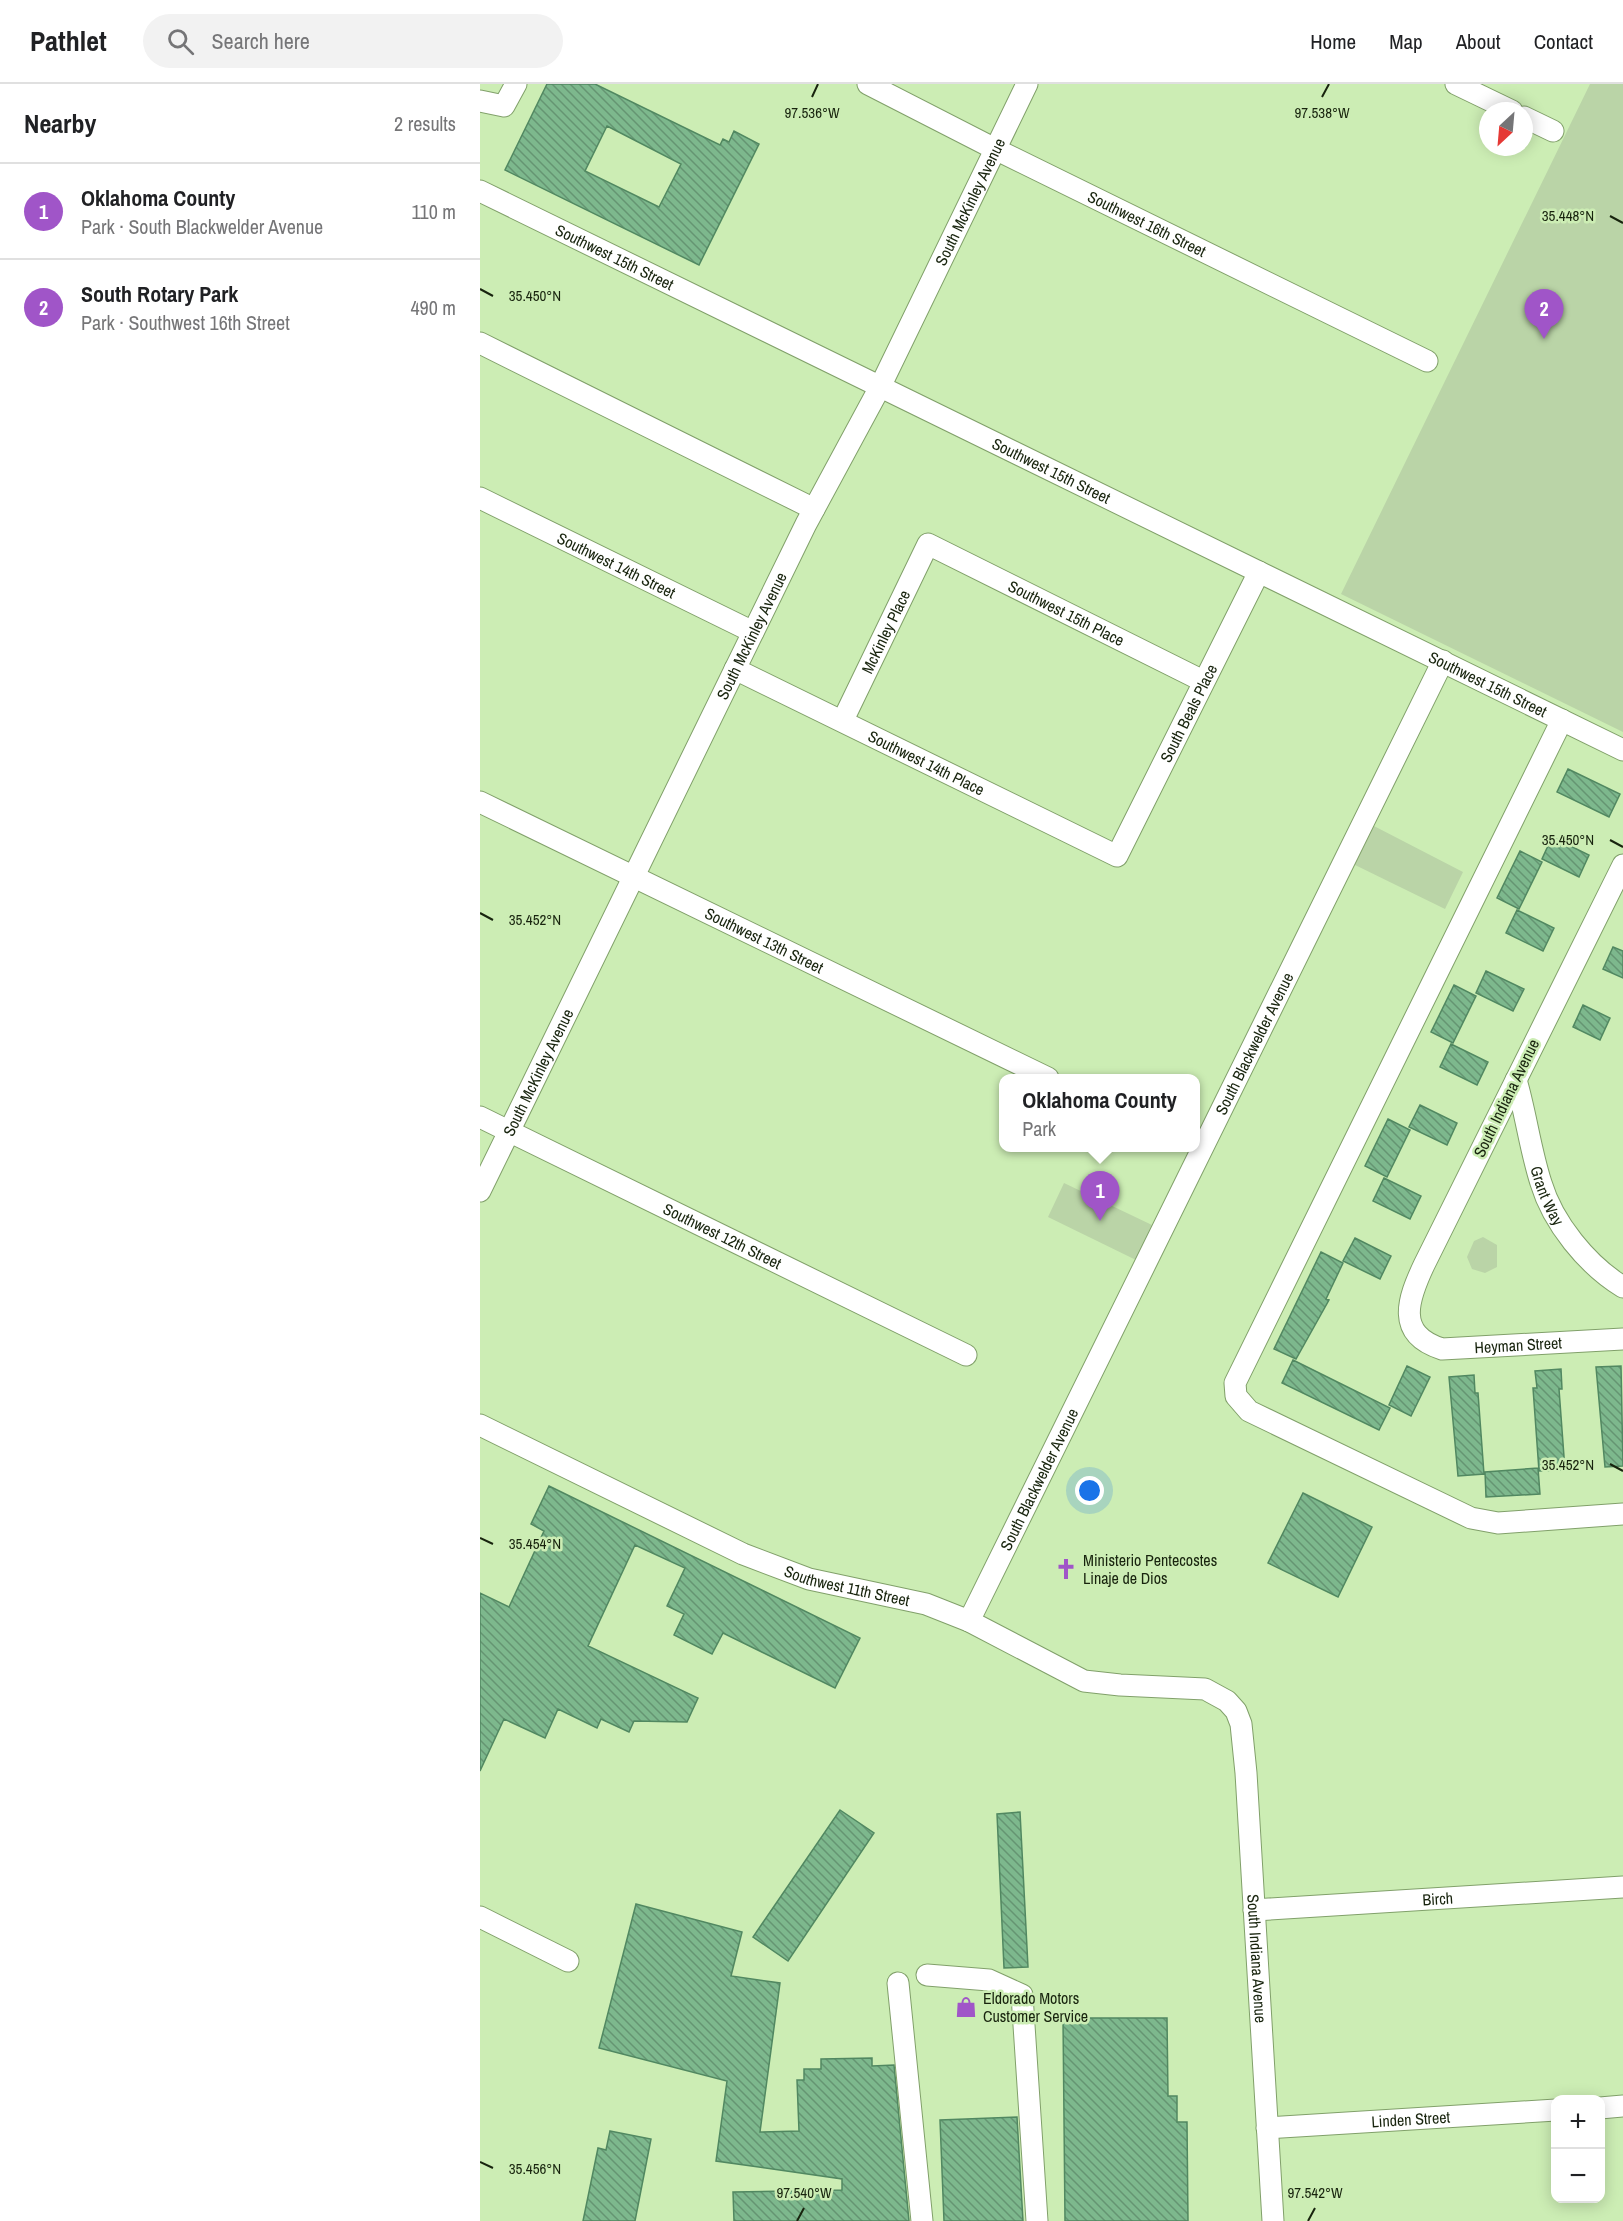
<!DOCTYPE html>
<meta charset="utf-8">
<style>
:root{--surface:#fff;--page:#f2f2f2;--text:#202124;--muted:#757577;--line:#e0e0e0;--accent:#a055c8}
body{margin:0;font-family:"Archivo Narrow",sans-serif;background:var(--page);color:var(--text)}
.controls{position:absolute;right:18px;bottom:18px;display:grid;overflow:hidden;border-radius:12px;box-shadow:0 3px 15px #0003}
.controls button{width:54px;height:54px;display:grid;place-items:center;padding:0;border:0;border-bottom:2px solid var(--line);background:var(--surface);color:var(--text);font:30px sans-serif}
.compass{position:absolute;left:999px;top:18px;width:54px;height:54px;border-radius:50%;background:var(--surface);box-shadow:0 3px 15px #0003;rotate:206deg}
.you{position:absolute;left:610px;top:1407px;width:21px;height:21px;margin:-15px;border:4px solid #fff;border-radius:50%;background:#1a73e8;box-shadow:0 0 0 9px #1a73e833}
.badge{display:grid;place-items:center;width:39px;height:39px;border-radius:50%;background:var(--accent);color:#fff;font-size:20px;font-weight:700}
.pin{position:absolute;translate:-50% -50px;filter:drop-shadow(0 2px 3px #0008)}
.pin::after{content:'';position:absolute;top:32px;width:21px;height:18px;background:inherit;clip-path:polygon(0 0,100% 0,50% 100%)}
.popup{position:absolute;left:519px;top:990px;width:201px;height:78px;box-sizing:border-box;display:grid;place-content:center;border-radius:12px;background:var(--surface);filter:drop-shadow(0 2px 4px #0005);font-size:20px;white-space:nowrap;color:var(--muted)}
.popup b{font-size:22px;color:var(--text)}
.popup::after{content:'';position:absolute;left:50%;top:100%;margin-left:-12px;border:12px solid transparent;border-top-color:var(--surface)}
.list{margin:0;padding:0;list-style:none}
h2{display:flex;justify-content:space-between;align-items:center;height:78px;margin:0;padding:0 24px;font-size:26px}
h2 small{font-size:20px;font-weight:400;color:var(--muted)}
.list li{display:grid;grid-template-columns:39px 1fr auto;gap:18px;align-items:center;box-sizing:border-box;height:96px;padding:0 24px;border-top:2px solid var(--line)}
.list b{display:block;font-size:22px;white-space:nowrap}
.list p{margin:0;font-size:20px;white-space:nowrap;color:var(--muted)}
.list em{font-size:20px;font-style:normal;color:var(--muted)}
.icon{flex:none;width:33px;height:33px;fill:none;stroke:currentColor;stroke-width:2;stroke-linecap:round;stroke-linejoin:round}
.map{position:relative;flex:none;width:1143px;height:2137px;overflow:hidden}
header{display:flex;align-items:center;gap:36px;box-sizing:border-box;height:84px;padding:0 30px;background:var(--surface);border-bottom:2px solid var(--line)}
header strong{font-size:28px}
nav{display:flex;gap:33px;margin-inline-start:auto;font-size:21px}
.search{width:420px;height:54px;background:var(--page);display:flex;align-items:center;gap:15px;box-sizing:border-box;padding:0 21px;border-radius:33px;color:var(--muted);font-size:22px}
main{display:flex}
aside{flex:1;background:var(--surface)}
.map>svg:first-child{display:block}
.park{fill:#bad4a7}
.building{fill:url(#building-back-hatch);stroke:#518861;stroke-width:1.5;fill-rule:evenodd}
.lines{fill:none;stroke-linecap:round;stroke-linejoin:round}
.minor-casing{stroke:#81a06a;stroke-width:23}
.minor{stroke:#fff;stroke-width:21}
.ticks{fill:none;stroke:#18240e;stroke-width:2}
.labels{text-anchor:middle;stroke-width:5;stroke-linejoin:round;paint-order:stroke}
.street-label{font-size:16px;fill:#18240e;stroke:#ccedb4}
.poi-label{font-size:16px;fill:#18240e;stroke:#ccedb4;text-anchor:start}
.ticks-label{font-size:15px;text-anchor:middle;fill:#18240e;stroke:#ccedb4;stroke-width:5;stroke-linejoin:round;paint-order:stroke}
</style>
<header>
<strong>Pathlet</strong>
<div class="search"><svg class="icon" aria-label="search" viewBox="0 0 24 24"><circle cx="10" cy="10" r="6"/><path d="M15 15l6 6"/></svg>Search here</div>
<nav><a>Home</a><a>Map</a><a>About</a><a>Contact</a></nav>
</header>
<main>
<aside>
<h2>Nearby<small>2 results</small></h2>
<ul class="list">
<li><span class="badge">1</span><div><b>Oklahoma County</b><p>Park · South Blackwelder Avenue</p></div><em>110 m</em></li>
<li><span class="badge">2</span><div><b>South Rotary Park</b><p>Park · Southwest 16th Street</p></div><em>490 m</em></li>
</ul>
</aside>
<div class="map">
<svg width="1143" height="2137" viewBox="0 0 1143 2137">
<defs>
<pattern id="building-back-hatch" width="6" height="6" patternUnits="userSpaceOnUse" patternTransform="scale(1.5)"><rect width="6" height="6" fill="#7db88d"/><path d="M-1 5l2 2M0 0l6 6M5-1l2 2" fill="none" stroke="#659572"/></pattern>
</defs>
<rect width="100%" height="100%" fill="#ccedb4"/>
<path class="park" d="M1110 0H1143V648L861 510Z
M892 741 983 788 965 825 873 780Z
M584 1099 672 1141 656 1176 568 1133Z
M1003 1153 1017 1161V1183L1005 1189 992 1185 987 1173 994 1157Z"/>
<path class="building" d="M67 0H115L240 61 243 55 249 58 254 47 279 60 219 181 25 86ZM127 42 201 80 179 123 105 87Z
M1088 685 1140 710 1129 733 1077 708Z
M1072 753 1109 771 1099 793 1062 775Z
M1040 767 1062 778 1039 825 1017 814Z
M1037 826 1074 844 1063 867 1026 849Z
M1133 863 1143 867V894L1123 885Z
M1006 887 1044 905 1033 927 996 909Z
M974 901 996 912 973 959 951 948Z
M1103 921 1130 934 1120 956 1093 943Z
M971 960 1008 978 997 1001 960 983Z
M940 1021 977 1039 967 1061 929 1043Z
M908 1035 930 1046 907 1093 885 1082Z
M904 1094 941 1112 930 1135 893 1117Z
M875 1154 911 1172 900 1195 863 1177Z
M841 1168 863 1179 846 1215 849 1216 816 1275 794 1265Z
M813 1276 910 1324 899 1346 802 1299Z
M927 1282 950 1293 931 1332 909 1321Z
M1141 1282 1143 1382 1125 1383 1116 1283Z
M1081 1285 1082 1305H1079L1085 1386 1059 1387 1053 1304H1057L1055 1287Z
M994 1291 995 1309H998L1004 1390 978 1392 969 1293Z
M1058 1384 1060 1410 1006 1413 1005 1388Z
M69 1402 380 1554 355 1604 243 1549 232 1570 194 1551 204 1530 187 1522 205 1484 155 1461 108 1562 218 1614 207 1638 154 1637 149 1648 121 1635 117 1644 78 1625 65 1654 24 1635 0 1687V1509L29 1523 64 1447 51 1440Z
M823 1409 892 1443 858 1513 788 1479Z
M360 1726 394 1749 308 1877 273 1853Z
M540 1728 548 1883 524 1884 517 1730Z
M156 1820 262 1848 251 1892 300 1899 280 2048 319 2047 317 1996H324V1985H341V1975L392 1974V1982L414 1981 429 2137H254L253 2108 362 2106V2095L236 2077 247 1997 119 1964Z
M583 1934H687L688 2012H697V2038H707L708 2137H585Z
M537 2033 543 2137H464L460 2036Z
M130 2047 171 2055 155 2137H103L118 2064 126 2066Z"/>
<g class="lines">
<defs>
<g id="minor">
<path id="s1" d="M388 0 515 65 947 277"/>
<path d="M976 0 1032 27"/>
<path d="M0 17 24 22 36 0"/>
<path d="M1044 33 1073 47"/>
<path id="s2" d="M0 107 1143 666"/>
<path d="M0 259 334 425"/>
<path id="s3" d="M0 414 273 548"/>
<path id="s4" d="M255 585 637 772 779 488"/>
<path id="s5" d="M363 636 448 460 723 597"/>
<path d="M1082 636 755 1299 756 1312 769 1327 991 1434 1018 1439 1143 1430"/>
<path id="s6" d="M0 718 568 994"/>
<path id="s7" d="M1143 781 944 1181C928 1215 915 1250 962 1265L1143 1255"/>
<path id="s8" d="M1036 996C1046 1030 1050 1065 1061 1099 1073 1139 1107 1181 1143 1203"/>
<path id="s9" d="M0 1033 486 1271"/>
<path id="s10" d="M0 1107 326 440 400 303 547 0"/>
<path id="s11" d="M0 1341 263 1470 329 1495 446 1520 489 1537 604 1597 640 1601 725 1605 747 1617 756 1627 761 1640 766 1689 793 2137"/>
<path id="s12" d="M489 1537 963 577"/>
<path id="s13" d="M774 1826 1143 1803"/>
<path d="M0 1833 88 1877"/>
<path d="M447 1891 509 1896 542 1911 557 2137"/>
<path d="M418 1899 442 2137"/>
<path d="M1120 2024 1143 2022"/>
<path id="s14" d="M787 2044 1076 2026"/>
</g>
</defs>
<use href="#minor" class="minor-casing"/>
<use href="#minor" class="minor"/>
</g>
<path class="ticks" d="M332 13 338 0M842 13 849 0M1130 132 1143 139M0 205 13 212M1130 756 1143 763M0 829 13 836M1130 1380 1143 1387M0 1454 13 1460M0 2078 13 2084M317 2137 324 2124M828 2137 835 2124"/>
<defs>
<symbol id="church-bare" viewBox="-9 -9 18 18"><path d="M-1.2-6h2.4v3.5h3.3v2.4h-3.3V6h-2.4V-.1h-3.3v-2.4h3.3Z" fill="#a055c8" stroke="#ccedb4" stroke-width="2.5" paint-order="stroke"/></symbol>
<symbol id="shop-bare" viewBox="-9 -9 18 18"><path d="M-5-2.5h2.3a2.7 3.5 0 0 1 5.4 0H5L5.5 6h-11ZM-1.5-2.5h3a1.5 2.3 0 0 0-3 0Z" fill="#a055c8" stroke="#ccedb4" stroke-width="2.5" paint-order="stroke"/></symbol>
</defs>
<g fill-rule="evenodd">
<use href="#church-bare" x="571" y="1470" width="30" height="30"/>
<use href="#shop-bare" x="471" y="1908" width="30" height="30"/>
</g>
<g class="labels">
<g class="street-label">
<text dy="6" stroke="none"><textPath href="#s10" startOffset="1104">South McKinley Avenue</textPath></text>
<text dy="6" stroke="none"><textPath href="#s1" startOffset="312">Southwest 16th Street</textPath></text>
<text dy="6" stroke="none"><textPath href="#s2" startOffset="150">Southwest 15th Street</textPath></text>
<text dy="6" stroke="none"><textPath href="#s2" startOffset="636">Southwest 15th Street</textPath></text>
<text dy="6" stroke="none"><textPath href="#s3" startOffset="152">Southwest 14th Street</textPath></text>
<text dy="6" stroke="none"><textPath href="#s5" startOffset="350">Southwest 15th Place</textPath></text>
<text dy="6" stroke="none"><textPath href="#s5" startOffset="98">McKinley Place</textPath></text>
<text dy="6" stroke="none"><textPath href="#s10" startOffset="618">South McKinley Avenue</textPath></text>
<text dy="6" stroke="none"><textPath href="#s2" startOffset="1122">Southwest 15th Street</textPath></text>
<text dy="6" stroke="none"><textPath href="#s4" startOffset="585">South Beals Place</textPath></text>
<text dy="6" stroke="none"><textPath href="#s4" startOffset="213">Southwest 14th Place</textPath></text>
<text dy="6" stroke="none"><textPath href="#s6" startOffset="316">Southwest 13th Street</textPath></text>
<text dy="6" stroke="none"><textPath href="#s12" startOffset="644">South Blackwelder Avenue</textPath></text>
<text dy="6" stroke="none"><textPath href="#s10" startOffset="132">South McKinley Avenue</textPath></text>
<text transform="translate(1026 1014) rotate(-64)" y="6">South Indiana Avenue</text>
<text dy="6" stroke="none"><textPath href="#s8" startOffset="120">Grant Way</textPath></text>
<text dy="6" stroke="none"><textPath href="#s9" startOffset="270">Southwest 12th Street</textPath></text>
<text dy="6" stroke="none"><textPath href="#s7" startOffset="626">Heyman Street</textPath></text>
<text dy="6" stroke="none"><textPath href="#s12" startOffset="158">South Blackwelder Avenue</textPath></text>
<text dy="6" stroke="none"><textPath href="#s11" startOffset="402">Southwest 11th Street</textPath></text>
<text dy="6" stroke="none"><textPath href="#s13" startOffset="184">Birch</textPath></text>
<text dy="6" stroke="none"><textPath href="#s11" startOffset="1068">South Indiana Avenue</textPath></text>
<text dy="6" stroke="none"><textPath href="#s14" startOffset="144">Linden Street</textPath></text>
</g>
<g class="poi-label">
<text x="603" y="1482">Ministerio Pentecostes<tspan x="603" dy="18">Linaje de Dios</tspan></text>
<text x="503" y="1920">Eldorado Motors<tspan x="503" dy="18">Customer Service</tspan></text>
</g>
</g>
<g class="ticks-label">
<text x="332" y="34">97.536°W</text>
<text x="842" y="34">97.538°W</text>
<text x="1088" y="137">35.448°N</text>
<text x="55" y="217">35.450°N</text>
<text x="1088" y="761">35.450°N</text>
<text x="55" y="841">35.452°N</text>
<text x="1088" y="1386">35.452°N</text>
<text x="55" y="1465">35.454°N</text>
<text x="55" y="2090">35.456°N</text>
<text x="324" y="2114">97.540°W</text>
<text x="835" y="2114">97.542°W</text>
</g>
</svg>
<div class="controls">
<button>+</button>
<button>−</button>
</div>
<svg class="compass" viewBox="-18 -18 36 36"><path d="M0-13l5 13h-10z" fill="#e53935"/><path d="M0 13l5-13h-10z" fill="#757577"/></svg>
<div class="you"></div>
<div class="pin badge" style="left:620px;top:1137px">1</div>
<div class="popup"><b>Oklahoma County</b>Park</div>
<div class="pin badge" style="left:1064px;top:255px">2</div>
</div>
</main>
